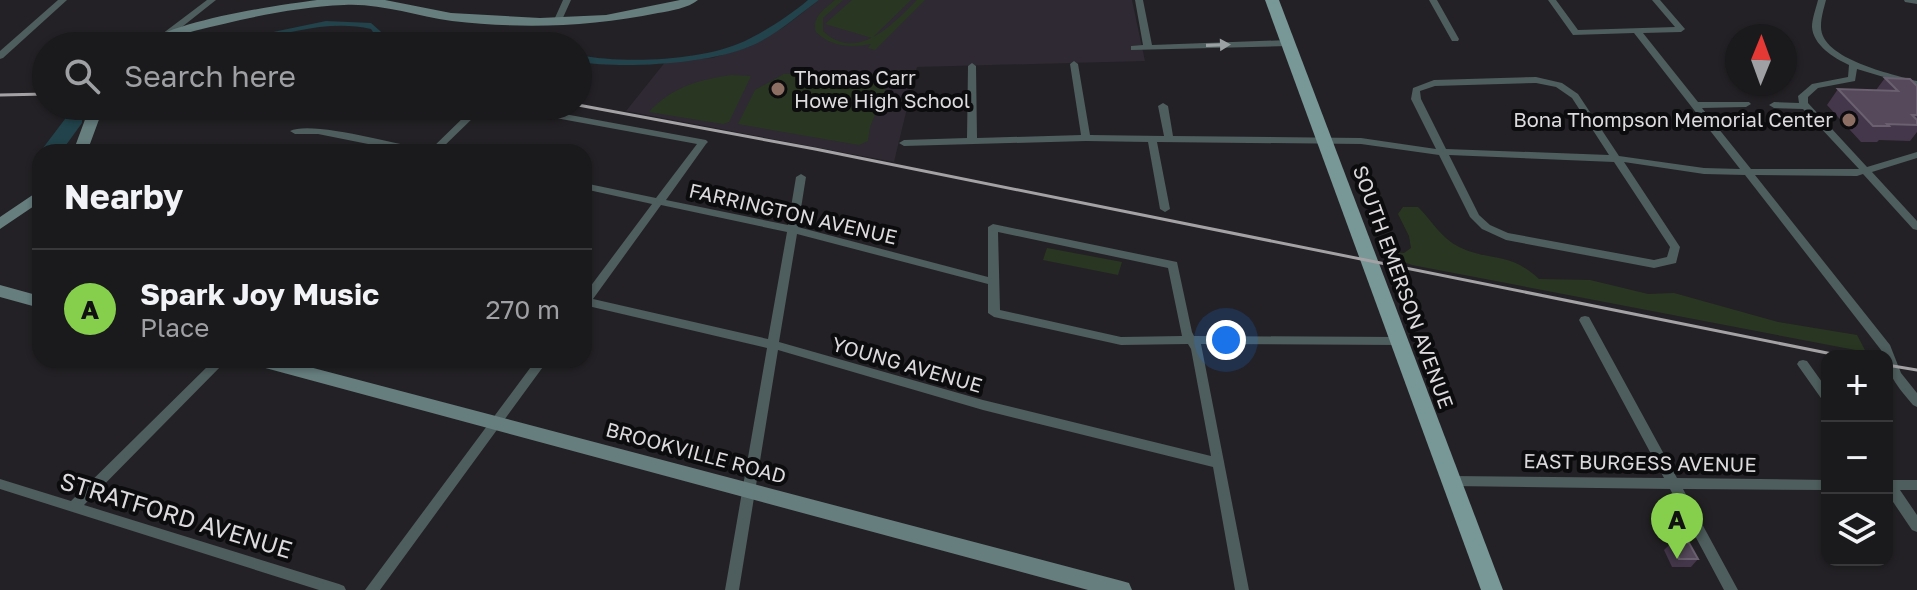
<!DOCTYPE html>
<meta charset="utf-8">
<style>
:root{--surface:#1a191c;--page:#232225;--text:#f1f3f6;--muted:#9fa0a3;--line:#38383b;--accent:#85cf4c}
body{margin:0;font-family:"Golos Text",sans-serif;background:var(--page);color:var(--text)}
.controls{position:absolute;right:24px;bottom:24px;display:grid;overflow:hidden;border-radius:16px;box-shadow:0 2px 6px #0004}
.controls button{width:72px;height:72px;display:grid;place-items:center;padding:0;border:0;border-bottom:2px solid var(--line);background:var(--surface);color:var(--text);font:40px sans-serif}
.compass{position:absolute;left:1725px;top:24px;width:72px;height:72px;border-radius:50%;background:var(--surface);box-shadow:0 2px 6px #0004;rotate:1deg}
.you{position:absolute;left:1226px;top:340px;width:28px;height:28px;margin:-20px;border:6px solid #fff;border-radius:50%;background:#1a73e8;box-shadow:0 0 0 12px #1a73e833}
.badge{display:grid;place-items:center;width:52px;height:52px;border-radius:50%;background:var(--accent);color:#111;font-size:26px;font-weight:700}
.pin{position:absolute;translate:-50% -66px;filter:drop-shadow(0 2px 4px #0008)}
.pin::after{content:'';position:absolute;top:42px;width:28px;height:24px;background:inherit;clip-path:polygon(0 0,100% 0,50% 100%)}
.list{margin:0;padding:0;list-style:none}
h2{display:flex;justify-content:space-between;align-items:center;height:104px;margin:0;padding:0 32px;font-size:34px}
h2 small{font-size:26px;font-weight:400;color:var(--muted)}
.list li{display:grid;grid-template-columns:52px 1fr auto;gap:24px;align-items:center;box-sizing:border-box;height:120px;padding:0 32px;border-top:2px solid var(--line)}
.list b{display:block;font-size:30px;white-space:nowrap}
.list p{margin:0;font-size:26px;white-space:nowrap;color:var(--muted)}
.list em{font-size:26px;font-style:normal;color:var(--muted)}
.icon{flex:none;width:44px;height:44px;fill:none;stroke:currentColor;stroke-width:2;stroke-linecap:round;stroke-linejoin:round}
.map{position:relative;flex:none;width:1917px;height:590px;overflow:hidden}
.search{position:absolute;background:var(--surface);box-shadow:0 2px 6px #0004;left:32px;top:32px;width:560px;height:88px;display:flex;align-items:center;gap:20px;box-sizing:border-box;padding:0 28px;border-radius:44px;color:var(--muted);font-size:30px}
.panel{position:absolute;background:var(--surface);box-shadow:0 2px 6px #0004;left:32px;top:144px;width:560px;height:224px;border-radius:24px}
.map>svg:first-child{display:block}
.built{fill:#2e2932}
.green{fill:#293722}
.water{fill:#22434b}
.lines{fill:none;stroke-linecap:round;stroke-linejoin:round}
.street{fill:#4e5d5d;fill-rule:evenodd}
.secondary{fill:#667e7e;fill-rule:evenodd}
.primary{fill:#789797;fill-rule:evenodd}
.rail{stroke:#a4a2a5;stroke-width:3}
.wall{fill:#44374b}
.building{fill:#55495b;stroke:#6a606f;stroke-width:2}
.oneway{fill:#9ca2a3}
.education-dot{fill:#8d6e63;stroke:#0c0b0d;stroke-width:3}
.labels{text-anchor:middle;stroke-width:8;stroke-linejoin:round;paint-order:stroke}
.poi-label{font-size:20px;fill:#dcdadd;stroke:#0c0b0d;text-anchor:start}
.street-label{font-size:20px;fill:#dcdadd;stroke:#0c0b0d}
.near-street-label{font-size:24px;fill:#dcdadd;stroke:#0c0b0d}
</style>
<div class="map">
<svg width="1917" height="590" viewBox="0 0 1917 590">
<rect width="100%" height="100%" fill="#232125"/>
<path class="built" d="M819 0H1132L1145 61 917 67 894 162 626 111 666 61 712 58 751 46 784 27Z"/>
<path class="green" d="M835 0H843L823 18V31C857 64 894 23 917 0H925L875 50 868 48 871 44C851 48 831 47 816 32 811 17 825 9 835 0Z
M852 0H911L872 38 825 24Z
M850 72 891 76 870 127 868 141 859 145 738 124 755 90 784 74Z
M731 75 751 76 729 122 723 124 649 112C672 87 698 80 731 75Z
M1403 207H1418C1431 220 1442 239 1459 247 1490 262 1509 251 1539 279L1590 280 1648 294 1674 293 1778 322 1857 335 1866 352 1412 265 1395 259 1392 252 1404 253 1411 248 1409 236 1398 214Z
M1047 248 1122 262 1118 275 1043 260Z"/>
<path class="water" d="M808 0H819C797 16 776 35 751 46 709 64 624 69 578 62V55C625 64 702 61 745 41 764 32 792 14 808 0Z
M326 21 371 23 397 46H382L371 29C327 19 280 35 237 46H224L244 38Z
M67 106H82V123L61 152H40L65 119Z"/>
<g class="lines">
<path class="street" d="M58 0H67L3 58 0 59V51Z
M207 0H216L168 38H162V34Z
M563 0H571L561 22H555L554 20Z
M1135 0H1143L1152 45 1288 40 1292 43 1288 46 1131 50V46L1143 45Z
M1429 0H1437L1459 39 1458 41H1452Z
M1548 0H1556L1578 30 1675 27 1652 0H1660L1685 29 1681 32 1643 33 1698 102H1749L1751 104 1746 107 1702 108 1751 169H1859L1803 109 1774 108 1769 105 1774 102 1799 103 1798 96 1812 84 1848 77 1849 65C1834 58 1813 45 1812 27 1812 19 1816 8 1818 0H1826C1824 8 1821 17 1821 26 1820 59 1892 74 1917 81V87L1857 69 1855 81 1818 88 1808 97V103L1867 167 1917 152V158L1872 172 1917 221V230L1913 229 1863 174 1857 176 1755 175 1890 345 1901 373 1917 393V407L1913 405C1901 390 1887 377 1887 356H1883L1881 350 1745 175 1704 174 1624 162 1680 247 1676 263 1654 268 1506 240 1482 229 1470 217 1439 155 1361 144 1157 142 1170 209 1165 212 1160 209 1148 142 1086 141 904 146 899 143 904 140 967 138 968 66 972 63 976 66 977 138 1081 135 1070 64 1074 61 1078 64 1090 135 1164 136 1158 106 1163 103 1168 106 1173 136 1361 138 1436 149 1411 99 1413 88 1434 80 1536 77 1562 83 1578 94 1619 156 1704 168 1740 169 1634 33 1573 35ZM1536 83 1556 87 1572 98 1609 155 1446 149 1421 99 1420 91 1435 86ZM1449 155 1614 162 1670 247 1667 257 1654 260 1508 233 1490 225 1479 215Z
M1904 0H1917V4L1905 2Z
M482 106H495L476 115 438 152H408L318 134H295L290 131C310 120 397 144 423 149L428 152 470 111Z
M501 106H521L706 140 708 142 706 144 666 200 788 225 796 177 801 174 806 177 798 227 988 277V227L993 224 1177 262 1192 332 1194 336 1399 337 1403 338 1405 341 1403 344 1399 345 1201 344 1249 590H1235L1213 467 983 410 778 350 739 590H725L767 348 588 306 584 307V295L652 204 584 189V183L656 198 697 144 506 109ZM661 205 787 232 768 339 593 299ZM998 232 1168 268 1182 336 1121 337 1000 310ZM797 234 988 284V313L994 317 1121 345 1188 344 1191 349 1211 456 983 400 779 342Z
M1585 316 1589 317 1677 478 1827 480V490L1683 489 1738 590H1724L1670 489 1452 486 1447 485 1446 481 1447 477 1452 476 1664 478 1579 320 1581 317Z
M214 360H227L84 505 339 584 344 586 346 590H319L0 489V479L71 501Z
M536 360H548L380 590H365Z
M1803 360 1807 361 1827 389V403L1823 401 1799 367 1797 364 1799 361Z
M1887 478 1892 480H1917V490H1900L1917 515V532L1912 530 1887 493Z"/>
<path class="secondary" d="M317 0H385L451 13 540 18 606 15 680 0H698C688 8 671 11 658 13 591 27 520 29 452 21 415 16 381 3 344 5 294 7 242 19 194 31 175 36 161 46 142 46 168 21 278 5 317 0Z
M90 106H104L87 152H73Z
M40 190V202L0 229V217Z
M0 285 40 296V308L0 297Z
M250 360H283L1122 581 1129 583 1132 590H1088L258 366 252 365Z"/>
<path class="primary" d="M1265 0H1279L1503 590H1481Z"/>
<path class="rail" d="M0 95 46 94
M578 105 815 149 1842 356
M1887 365 1917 370"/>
</g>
<path class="wall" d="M1885 78 1917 86V132L1910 141 1879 140 1877 142H1861L1827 105 1838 89 1876 90Z
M1671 543 1698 559 1691 567H1672L1664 550Z"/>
<path class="building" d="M1885 78 1910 79 1917 86V115H1912L1917 120V125L1887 124 1889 126H1873L1838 89 1898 91Z
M1671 543H1689L1698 559H1679Z"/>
<defs><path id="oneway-solid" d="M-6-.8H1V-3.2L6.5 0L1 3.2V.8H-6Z" transform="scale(2)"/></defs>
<use class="oneway" href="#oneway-solid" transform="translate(1218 45) rotate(-2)"/>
<g class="education-dot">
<circle cx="778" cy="89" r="8"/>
<circle cx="1849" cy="120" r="8"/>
</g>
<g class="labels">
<g class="poi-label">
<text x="794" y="85">Thomas Carr<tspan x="794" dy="23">Howe High School</tspan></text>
<text x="1833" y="127" text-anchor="end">Bona Thompson Memorial Center</text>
</g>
<g class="street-label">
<text transform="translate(793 214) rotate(13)" y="7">FARRINGTON AVENUE</text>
<text transform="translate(1403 287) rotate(70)" y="7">SOUTH EMERSON AVENUE</text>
<text transform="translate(907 365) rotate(16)" y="7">YOUNG AVENUE</text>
<text transform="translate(696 453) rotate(15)" y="7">BROOKVILLE ROAD</text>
<text transform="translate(1640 463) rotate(1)" y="7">EAST BURGESS AVENUE</text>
</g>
<g class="near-street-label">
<text transform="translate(176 516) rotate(17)" y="8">STRATFORD AVENUE</text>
</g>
</g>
</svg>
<div class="controls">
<button>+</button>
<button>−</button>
<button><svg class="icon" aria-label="layers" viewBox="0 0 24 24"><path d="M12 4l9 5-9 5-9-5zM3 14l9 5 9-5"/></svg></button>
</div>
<svg class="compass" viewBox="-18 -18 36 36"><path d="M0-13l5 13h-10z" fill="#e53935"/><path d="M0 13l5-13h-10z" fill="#9fa0a3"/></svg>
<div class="you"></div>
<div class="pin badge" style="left:1677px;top:559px">A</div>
<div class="search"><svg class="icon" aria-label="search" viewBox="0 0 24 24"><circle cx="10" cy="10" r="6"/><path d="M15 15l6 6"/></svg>Search here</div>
<section class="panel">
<h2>Nearby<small></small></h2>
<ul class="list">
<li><span class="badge">A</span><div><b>Spark Joy Music</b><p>Place</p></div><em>270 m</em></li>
</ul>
</section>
</div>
